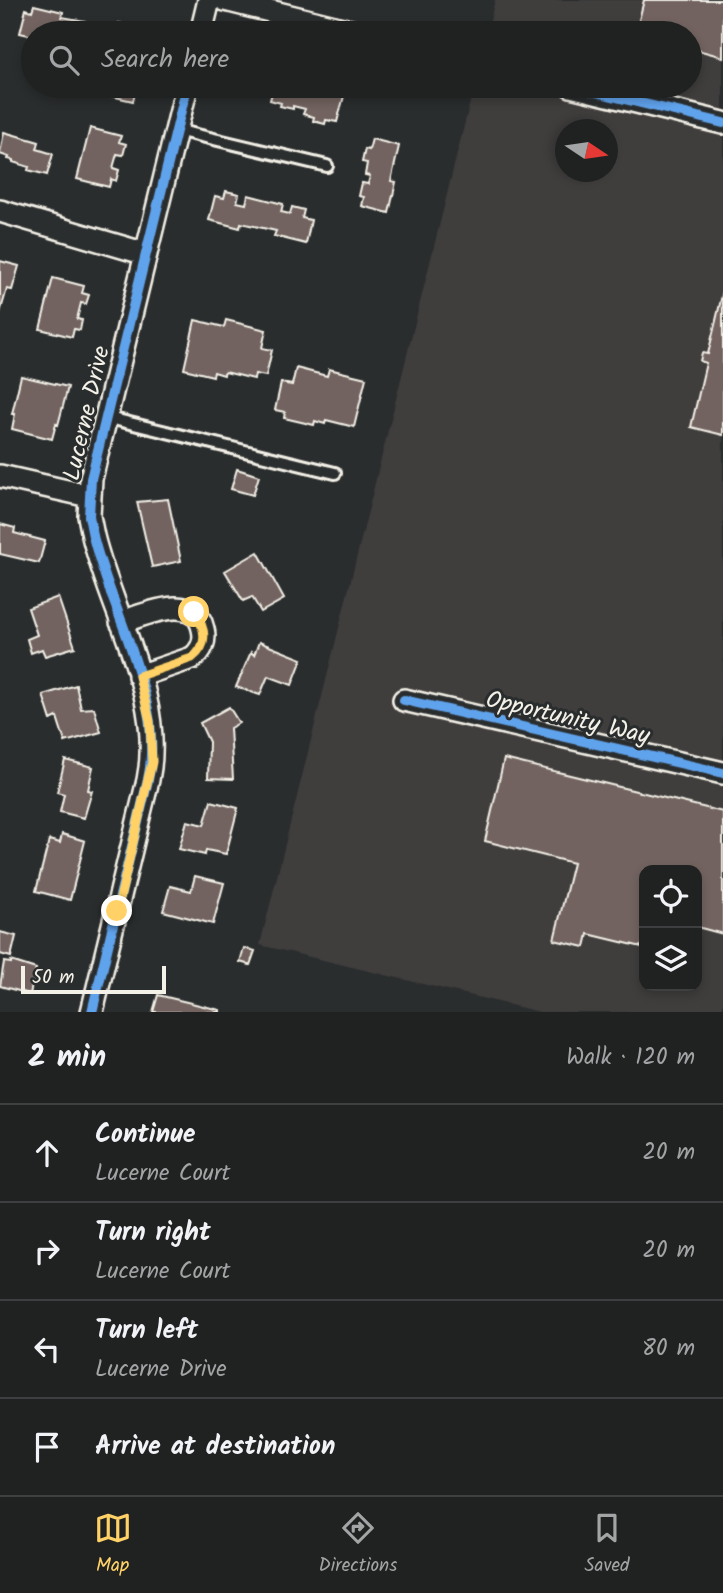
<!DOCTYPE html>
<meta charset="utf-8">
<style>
:root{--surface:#202222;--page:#282a2a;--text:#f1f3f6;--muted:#a2a4a5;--line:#3d3f40;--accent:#ffd166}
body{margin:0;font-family:Kalam,sans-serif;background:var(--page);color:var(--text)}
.controls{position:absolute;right:21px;bottom:21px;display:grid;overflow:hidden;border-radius:14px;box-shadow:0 4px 10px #0003}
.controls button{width:63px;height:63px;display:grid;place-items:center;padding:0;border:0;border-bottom:2px solid var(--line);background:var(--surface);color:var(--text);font:35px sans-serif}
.compass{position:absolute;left:555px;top:119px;width:63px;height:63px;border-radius:50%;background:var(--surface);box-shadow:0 4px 10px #0003;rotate:103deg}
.scale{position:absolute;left:21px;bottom:18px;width:145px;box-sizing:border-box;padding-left:7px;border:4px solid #f4f1e8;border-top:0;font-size:19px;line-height:24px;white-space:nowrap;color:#f4f1e8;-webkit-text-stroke:5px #2a2d2e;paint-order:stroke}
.stop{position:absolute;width:21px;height:21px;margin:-16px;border:5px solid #ffd166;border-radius:50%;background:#fff}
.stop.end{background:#ffd166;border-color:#fff;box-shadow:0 2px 7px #0008}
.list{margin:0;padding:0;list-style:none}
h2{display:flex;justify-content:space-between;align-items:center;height:91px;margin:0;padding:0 28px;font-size:30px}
h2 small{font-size:23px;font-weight:400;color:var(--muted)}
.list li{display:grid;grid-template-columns:46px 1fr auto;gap:21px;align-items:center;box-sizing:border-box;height:98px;padding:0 28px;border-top:2px solid var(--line)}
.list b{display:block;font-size:26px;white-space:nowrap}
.list p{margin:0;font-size:23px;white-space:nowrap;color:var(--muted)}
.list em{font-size:23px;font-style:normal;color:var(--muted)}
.icon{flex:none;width:38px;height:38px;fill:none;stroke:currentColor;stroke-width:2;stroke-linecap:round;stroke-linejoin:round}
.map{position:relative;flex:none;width:723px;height:1012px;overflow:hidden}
.search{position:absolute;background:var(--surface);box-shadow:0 4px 10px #0003;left:21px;right:21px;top:21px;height:77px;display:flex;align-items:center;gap:18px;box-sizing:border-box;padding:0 24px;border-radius:38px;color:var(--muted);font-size:26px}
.sheet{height:483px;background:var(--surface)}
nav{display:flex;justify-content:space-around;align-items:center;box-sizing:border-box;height:98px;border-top:2px solid var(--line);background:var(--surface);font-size:19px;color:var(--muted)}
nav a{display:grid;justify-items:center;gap:4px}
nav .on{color:var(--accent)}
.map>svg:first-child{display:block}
.built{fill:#403e3d;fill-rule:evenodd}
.building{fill:#726461;stroke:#f4f1e8;stroke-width:2}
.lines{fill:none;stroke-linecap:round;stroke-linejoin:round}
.service-casing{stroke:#f4f1e8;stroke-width:16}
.minor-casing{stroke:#f4f1e8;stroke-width:26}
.service{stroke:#2a2d2e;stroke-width:10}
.minor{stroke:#2a2d2e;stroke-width:21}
.cycleway-casing{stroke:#2a2d2e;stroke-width:15}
.cycleway{stroke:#60a3ed;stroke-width:10}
.route{stroke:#ffd166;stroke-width:9}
.labels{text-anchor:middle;stroke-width:6;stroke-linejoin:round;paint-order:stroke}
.street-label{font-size:24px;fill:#f4f1e8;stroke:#2a2d2e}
</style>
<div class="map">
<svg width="723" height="1012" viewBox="0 0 723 1012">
<rect width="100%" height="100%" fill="#2a2d2e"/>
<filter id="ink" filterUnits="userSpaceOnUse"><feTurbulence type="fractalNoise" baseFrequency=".0143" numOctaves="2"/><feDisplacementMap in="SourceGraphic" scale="14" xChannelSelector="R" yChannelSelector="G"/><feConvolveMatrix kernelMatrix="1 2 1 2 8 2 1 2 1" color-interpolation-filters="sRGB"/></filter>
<g filter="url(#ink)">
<path class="built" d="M495 0H723V1012H540L260 945 474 86H690V33H487ZM566 130H608V172H566ZM644 870H697V986H644Z"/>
<path class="building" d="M644 0H723V57L690 48V33H641L637 28Z
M34 5 63 12 62 17 85 21 82 33H33V36L20 33 26 9 32 11Z
M119 23 150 31 149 33H116Z
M104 86H137L133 101 102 94Z
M274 86H310L344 96 337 122 326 120 325 124 313 121 314 117 303 114 305 109 293 106V109L280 106 281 103 270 100Z
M90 128 121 136 119 142 126 144 123 155 117 154 113 168 119 170 116 181 111 179 109 187 77 179Z
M4 132 39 142 37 149 53 154 47 175 28 170 29 167 13 162V160L8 159 9 157 0 154Z
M372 139 399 146 391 181 396 182 389 213 362 206 364 197 359 196 362 183 368 184 370 176 365 175 367 163 362 162 365 149 369 150Z
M226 191 239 194 237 202 246 204 248 195 283 204 281 212 290 214 292 207 304 210 302 218 311 220 306 244 274 236 276 231 241 223 240 228 209 220 215 196 224 198Z
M0 261 19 266 12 290 7 289 0 313Z
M53 278 84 286 82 293 89 295 86 304 81 303 77 319 82 320 80 330 74 329 72 337 40 329Z
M723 291V435L691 427 706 363 700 361 702 353 708 354Z
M195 320 224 327 226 320 266 330 262 348 272 350 266 376 255 374 254 379 225 372 224 375 214 372 213 376 184 369Z
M296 368 327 376 329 369 366 378 354 427 326 420 325 424 315 421 314 425 284 418 285 412 275 410 281 383 292 385Z
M21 376 68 387 58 425 56 424 52 439 12 429 15 414H12Z
M237 469 259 476 253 495 231 489Z
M168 499 181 561 152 567 137 502Z
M0 524 15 528 14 533 45 541 39 563 0 554Z
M258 552 284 599 261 612 252 597 243 601 225 571Z
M58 597 75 647 45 656 42 649 31 653 27 639 37 635 28 608Z
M259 642 302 659 292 685 268 676 260 695 236 687 251 652 254 655Z
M76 685 81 709 94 708 101 732 65 742 57 717 51 720 43 695Z
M229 707 239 723 230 728 233 779 208 778 209 742 200 723Z
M504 759 723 812V934L697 927V870H644V938L642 947 588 934 585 947 554 940 573 863 485 841Z
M65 760 93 767 88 790 92 791 84 818 60 812 64 794 57 792Z
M211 801 238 808 226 854 206 850 205 855 179 849 187 821 204 825Z
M62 834 85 841 70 900 36 891 49 840 60 843Z
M195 876 224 883 213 924 163 911 170 886 191 891Z
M0 932 16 936 11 957 0 954Z
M244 948 255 951 250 965 240 962Z
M11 961 36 969 30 994 0 986 4 962 11 963Z
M158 995 220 1010V1012H153Z"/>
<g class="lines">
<defs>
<path id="service" d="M176 130 327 166
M105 417 335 473"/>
<path id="minor" d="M225 0 359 33
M201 33 209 0
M571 86 723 123
M0 211 146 254
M0 476 89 496
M121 622C145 615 195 591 203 629 206 641 202 651 192 658L139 676
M404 700 723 773
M92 1012 148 780C165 697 112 615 93 536L89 516 91 479 187 86"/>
</defs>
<use href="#service" class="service-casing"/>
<use href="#minor" class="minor-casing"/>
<use href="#service" class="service"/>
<use href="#minor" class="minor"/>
<defs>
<path id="cycleway" d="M571 86 723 123
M404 700 723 773
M92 1012 148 780C165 697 112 615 93 536L89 516 91 479 187 86"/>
</defs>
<use href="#cycleway" class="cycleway-casing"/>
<use href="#cycleway" class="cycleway"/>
</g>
</g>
<g class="lines" filter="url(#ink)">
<path class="route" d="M117 911 152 762 150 721 139 676 192 658C209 645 206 628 194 612"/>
</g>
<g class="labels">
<g class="street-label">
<text transform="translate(86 413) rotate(-77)" y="8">Lucerne Drive</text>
<text transform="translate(568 717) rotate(13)" y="8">Opportunity Way</text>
</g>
</g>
</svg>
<div class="controls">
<button><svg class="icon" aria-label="locate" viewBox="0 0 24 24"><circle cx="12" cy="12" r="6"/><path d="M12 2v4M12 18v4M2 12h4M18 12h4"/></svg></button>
<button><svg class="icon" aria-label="layers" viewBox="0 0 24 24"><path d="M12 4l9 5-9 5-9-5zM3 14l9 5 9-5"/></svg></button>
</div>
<svg class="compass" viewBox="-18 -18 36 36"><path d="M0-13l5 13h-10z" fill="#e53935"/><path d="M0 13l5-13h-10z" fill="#a2a4a5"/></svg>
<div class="scale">50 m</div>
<div class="stop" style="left:194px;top:612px"></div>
<div class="stop end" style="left:117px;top:911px"></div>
<div class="search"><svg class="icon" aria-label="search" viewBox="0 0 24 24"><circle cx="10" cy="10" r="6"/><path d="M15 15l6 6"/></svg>Search here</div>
</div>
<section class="sheet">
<h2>2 min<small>Walk · 120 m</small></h2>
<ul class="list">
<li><svg class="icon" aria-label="ahead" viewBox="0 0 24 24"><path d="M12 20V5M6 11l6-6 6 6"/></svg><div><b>Continue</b><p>Lucerne Court</p></div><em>20 m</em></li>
<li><svg class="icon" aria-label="right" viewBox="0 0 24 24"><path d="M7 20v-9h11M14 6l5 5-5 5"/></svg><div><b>Turn right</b><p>Lucerne Court</p></div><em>20 m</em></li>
<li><svg class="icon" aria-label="left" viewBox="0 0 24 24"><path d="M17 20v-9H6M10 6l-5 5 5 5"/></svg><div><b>Turn left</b><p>Lucerne Drive</p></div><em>80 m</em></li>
<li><svg class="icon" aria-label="arrive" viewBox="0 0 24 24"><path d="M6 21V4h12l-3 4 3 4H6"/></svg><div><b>Arrive at destination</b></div></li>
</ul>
</section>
<nav>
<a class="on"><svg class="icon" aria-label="map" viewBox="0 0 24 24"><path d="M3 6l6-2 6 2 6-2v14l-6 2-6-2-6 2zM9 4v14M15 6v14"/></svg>Map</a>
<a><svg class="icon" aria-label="directions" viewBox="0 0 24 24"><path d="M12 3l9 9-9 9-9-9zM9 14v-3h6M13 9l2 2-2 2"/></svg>Directions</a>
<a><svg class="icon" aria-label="saved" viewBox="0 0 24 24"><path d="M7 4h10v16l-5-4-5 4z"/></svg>Saved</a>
</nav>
